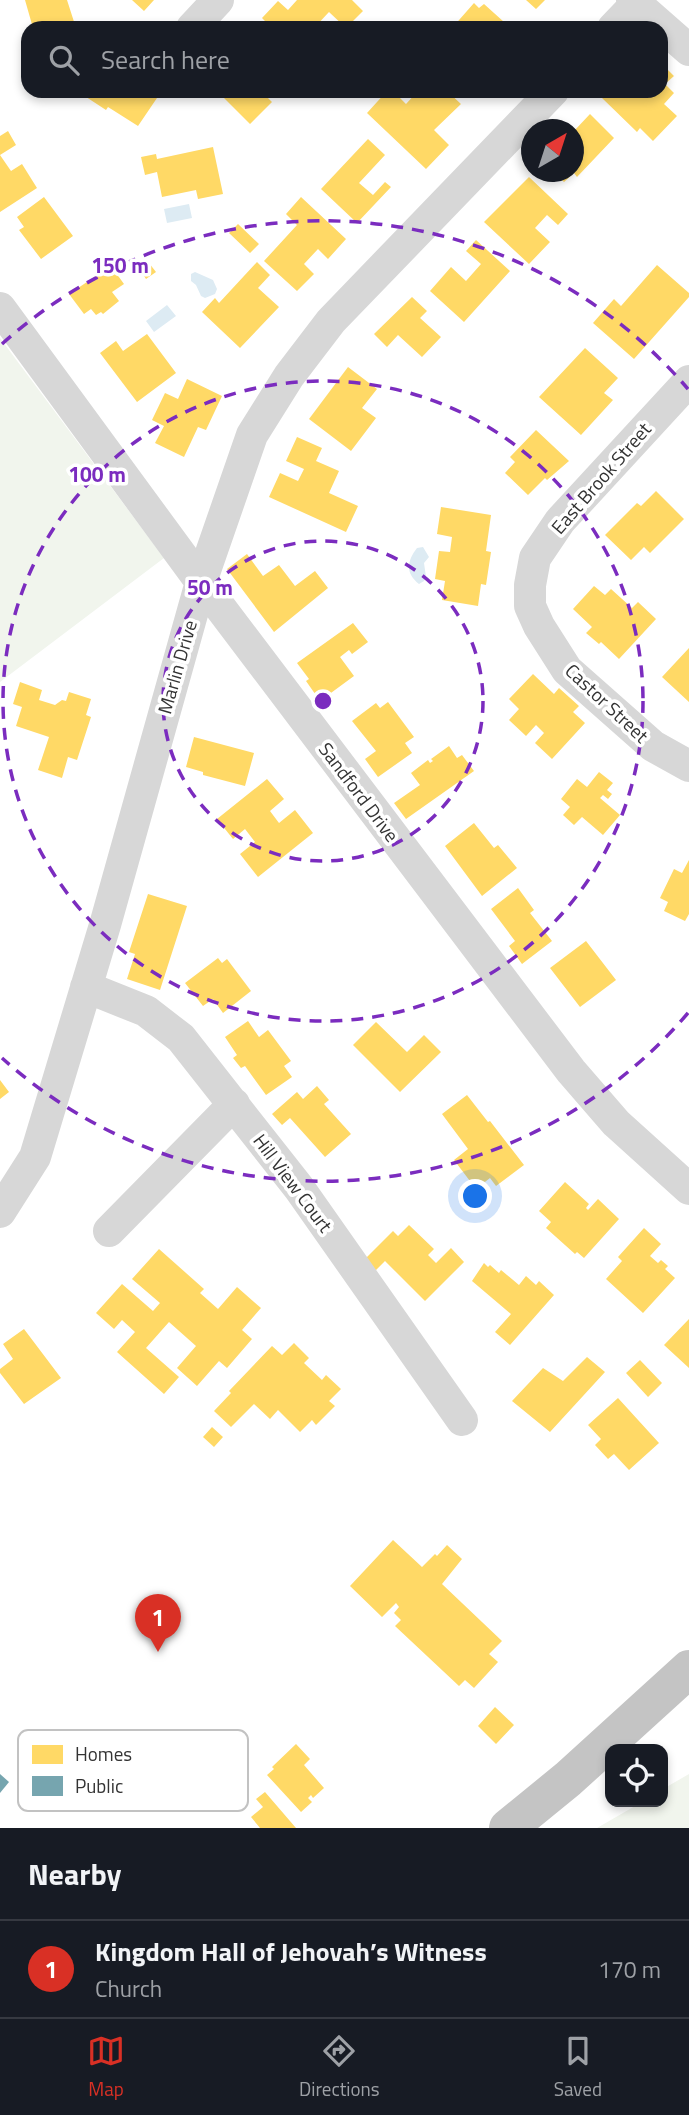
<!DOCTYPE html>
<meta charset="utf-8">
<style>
:root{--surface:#171b24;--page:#242831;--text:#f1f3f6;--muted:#9ea1a6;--line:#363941;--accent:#d93025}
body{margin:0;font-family:"Titillium Web",sans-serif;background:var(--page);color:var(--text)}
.controls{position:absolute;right:21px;bottom:21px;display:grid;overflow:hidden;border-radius:14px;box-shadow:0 4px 10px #0003}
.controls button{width:63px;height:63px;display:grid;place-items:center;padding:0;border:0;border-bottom:2px solid var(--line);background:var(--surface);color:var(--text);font:35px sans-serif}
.compass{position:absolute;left:521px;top:119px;width:63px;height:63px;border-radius:50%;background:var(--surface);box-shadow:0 4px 10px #0003;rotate:39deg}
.you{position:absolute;left:476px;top:1197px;width:24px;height:24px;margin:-18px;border:5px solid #fff;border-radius:50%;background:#1a73e8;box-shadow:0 0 0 10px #1a73e833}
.badge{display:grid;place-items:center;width:46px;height:46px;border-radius:50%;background:var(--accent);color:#fff;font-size:23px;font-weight:700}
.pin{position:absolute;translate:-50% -58px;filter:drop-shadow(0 2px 4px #0008)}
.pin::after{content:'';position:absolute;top:37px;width:24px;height:21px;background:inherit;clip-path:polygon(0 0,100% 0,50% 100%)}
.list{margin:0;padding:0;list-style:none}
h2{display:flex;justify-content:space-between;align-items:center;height:91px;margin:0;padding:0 28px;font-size:30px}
h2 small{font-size:23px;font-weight:400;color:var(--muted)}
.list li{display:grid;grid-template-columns:46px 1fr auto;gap:21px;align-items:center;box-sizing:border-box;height:98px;padding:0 28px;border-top:2px solid var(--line)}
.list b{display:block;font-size:26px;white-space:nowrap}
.list p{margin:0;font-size:23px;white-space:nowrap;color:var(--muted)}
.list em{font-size:23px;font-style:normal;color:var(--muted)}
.icon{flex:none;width:38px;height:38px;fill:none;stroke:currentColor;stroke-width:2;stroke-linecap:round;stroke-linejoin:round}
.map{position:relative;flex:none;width:689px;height:1828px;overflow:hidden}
.search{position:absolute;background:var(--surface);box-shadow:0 4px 10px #0003;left:21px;right:21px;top:21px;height:77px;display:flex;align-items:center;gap:18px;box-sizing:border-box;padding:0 24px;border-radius:21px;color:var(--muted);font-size:26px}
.sheet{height:189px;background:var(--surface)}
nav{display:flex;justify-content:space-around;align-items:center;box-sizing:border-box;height:98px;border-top:2px solid var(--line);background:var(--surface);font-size:19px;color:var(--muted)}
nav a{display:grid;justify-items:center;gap:4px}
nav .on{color:var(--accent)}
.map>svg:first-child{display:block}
.green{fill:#f1f5ed}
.water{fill:#ddebf3}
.homes{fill:#ffd966}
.public{fill:#76a5af}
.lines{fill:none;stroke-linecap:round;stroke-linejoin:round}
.minor{stroke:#d7d7d7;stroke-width:32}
.highway{stroke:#c4c4c4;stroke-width:38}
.ring{fill:none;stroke:#7b2cbf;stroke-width:3.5;stroke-dasharray:12 9}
.labels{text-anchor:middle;stroke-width:7;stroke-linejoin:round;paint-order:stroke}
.street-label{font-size:19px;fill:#333;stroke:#fff}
.key{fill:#fff;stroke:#c2c2c2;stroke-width:2}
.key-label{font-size:19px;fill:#333}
.centre{fill:#7b2cbf;stroke:#fff;stroke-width:3.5}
.ring-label{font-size:21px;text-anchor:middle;font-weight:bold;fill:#7b2cbf;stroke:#fff;stroke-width:7;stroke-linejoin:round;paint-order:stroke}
</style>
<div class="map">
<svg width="689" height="1828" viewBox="0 0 689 1828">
<rect width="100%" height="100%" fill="#fff"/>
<path class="green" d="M0 338 164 558 0 682Z
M689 1774V1828H597L642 1802H663V1789Z"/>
<path class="water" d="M189 204 192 218 167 223 164 209Z
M195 272 213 280 217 289 215 294 205 298 201 296 196 285 191 281V274Z
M167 305 176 316 154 332 146 321Z
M423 547 429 557 424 563 426 577 424 581 419 584C405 573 407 561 417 548Z"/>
<path class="homes" d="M25 0H67L76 28H33Z
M132 0H154L144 11Z
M297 0H352L363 11 346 28 329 12 314 28H272L262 18 278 1 288 10Z
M526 0H545L536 9Z
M474 3 479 8 484 4 504 22 498 28H452Z
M661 63 674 76 665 84 674 93 664 104 677 116 653 141 640 128 637 132 602 98 609 91H635L637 93 639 91H661Z
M82 91H146L157 98 138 126 108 107 106 110 80 93Z
M217 91H261L272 102 250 124Z
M387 91H393L406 104 418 91H447L461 104 434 130 449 145 426 169 367 113Z
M590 114 614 138 577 177 574 173 564 182 554 172H574V131Z
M8 131 16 145 0 155 11 171 22 164 37 188 0 212V136Z
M368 139 385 155 359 183 373 195 385 182 391 187 357 223 321 189Z
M213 147 223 194 198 199 196 190 162 197 157 172 145 175 141 157 156 154 157 159Z
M529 177 568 214 558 225 547 215 535 228 550 242 529 264 484 222Z
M44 197 73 236 41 259 19 230 24 227 17 217Z
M301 197 346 239 328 259 318 249 304 264 314 274 297 291 264 261 297 225 286 214Z
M238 224 259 244 250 253 229 233Z
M476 240 510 271 464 322 430 291 451 267 466 281 481 264 466 251Z
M257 262 270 275 258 288 279 307 240 348 202 312 215 298 219 303Z
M149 263 156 272 146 279 140 270Z
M657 265 689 293V297L634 359 593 323 614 299 621 306Z
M111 266 124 284 112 292 119 301 103 314 101 312 96 315 91 309 84 314 69 294Z
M412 297 427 311 420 318 441 337 422 357 398 335 387 347 374 334Z
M147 334 176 373 137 402 100 353 116 341 123 351Z
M585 348 618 378 604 393 613 400 581 435 539 397Z
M348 367 377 389 362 408 376 418 351 451 309 419Z
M187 379 222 396 206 430 198 427 184 457 155 443 164 426 152 420 165 393 178 399Z
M536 430 569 461 547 480 545 478 528 495 505 473 515 462 510 457Z
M297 437 322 448 316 461 339 471 329 493 358 506 346 532 269 497 280 473 298 481 304 469 286 461Z
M656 491 684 519 650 553 644 547 631 560 605 535 637 503 641 506Z
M441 507 491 515 486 551 491 552 486 585 481 584 478 606 442 600 445 581 435 579 439 551 450 552 452 537 437 534Z
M247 554 263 576 279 565 295 586 315 571 328 588 274 632 227 569Z
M594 586 605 595 611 589 632 608 638 602 656 619 619 659 601 642 599 644 586 633 592 627 573 609Z
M353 623 368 642 352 654 349 650 340 657 354 676 320 701 306 681 309 679 297 663Z
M689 648V702L662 677Z
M533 674 554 694 559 688 579 706 573 712 585 723 552 759 535 743 544 733 536 725 526 736 509 720 519 709 509 699Z
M20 682 42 690 39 700 55 705 62 700 66 701 69 692 91 699 86 715 91 717 77 760 68 757 62 778 38 770 49 737 16 726 22 707 13 704Z
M388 702 414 737 405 743 412 753 378 777 365 759 376 751 352 721 376 703 380 708Z
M194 737 254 753 245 786 203 775V772L186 767Z
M449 746 457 758 462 755 474 771 406 819 394 803 420 785 411 773 428 760 430 763 433 761 431 759Z
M599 772 613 783 607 790 612 794 608 799 603 795 600 798 620 815 603 835 582 817 574 825 563 815 570 807 561 799 577 779 587 787Z
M267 779 284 799 270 811 279 823 295 810 313 833 258 877 240 854 255 842 245 829 233 839 217 819Z
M474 823 494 848 498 845 517 868 482 896 445 846Z
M689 860V914L685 921 664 911 668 902 660 898 674 869 682 873Z
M518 888 534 910 530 913 552 941 522 964 509 946 515 941 491 909Z
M148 894 187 906 160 990 127 979 135 954 129 952Z
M586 941 616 980 580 1007 550 968Z
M218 958 222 963 227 959 251 991 223 1013 213 999 203 1006 185 983Z
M248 1021 259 1037 268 1030 291 1061 284 1066 292 1077 266 1095 245 1066 241 1068 233 1058 237 1055 225 1037Z
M376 1022 407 1052 424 1035 441 1052 400 1092 353 1045Z
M0 1080 9 1092 0 1099Z
M317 1086 329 1100 324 1104 351 1134 325 1157 290 1118 282 1125 272 1114 297 1092 303 1099Z
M467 1095 488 1122 490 1121 524 1165 496 1186 490 1178 476 1189 454 1160 468 1149 442 1114Z
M565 1182 589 1204 586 1208 588 1210 598 1199 619 1219 584 1258 577 1252 575 1254 546 1228 551 1222 539 1211Z
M409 1225 434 1249 428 1255 436 1263 451 1248 464 1262 425 1301 385 1261 373 1273 362 1262 393 1231 398 1236Z
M644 1228 661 1244 650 1256 658 1263 661 1260 668 1266 665 1269 675 1278 643 1313 606 1279 622 1261 618 1257Z
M159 1249 204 1289 200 1293 218 1309 237 1287 261 1308 242 1330 252 1339 227 1368 219 1361 197 1386 177 1368 196 1346 169 1322 146 1348 179 1377 164 1394 117 1352 135 1332 122 1320 114 1329 96 1313 122 1284 153 1311 160 1303 132 1279Z
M484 1263 488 1267 490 1265 499 1273 501 1270 519 1285 526 1276 536 1285 539 1281 554 1295 510 1345 495 1332 511 1314 472 1281Z
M689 1319V1368L664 1345Z
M24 1329 61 1378 24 1404 0 1373V1369L13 1359 3 1344Z
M294 1343 309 1358 304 1363 322 1380 326 1375 341 1389 329 1401 335 1406 316 1425 312 1420 300 1432 278 1410 270 1419 254 1404 231 1427 214 1411 231 1393 229 1391 272 1346 282 1355Z
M587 1357 605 1372 550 1432 512 1401 543 1368 563 1381Z
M640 1360 662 1383 648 1397 626 1373Z
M618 1398 659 1443 629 1470 614 1454 608 1459 595 1445 601 1439 588 1425Z
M212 1427 223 1437 214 1447 203 1437Z
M393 1540 422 1567 435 1554 437 1556 447 1545 462 1559 442 1584 502 1641 489 1654 498 1662 474 1688 465 1680 459 1686 395 1626 401 1620 394 1613 399 1607 396 1603 382 1617 350 1586Z
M495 1707 514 1725 496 1744 478 1726Z
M296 1744 310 1759 304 1765 324 1788 313 1798 311 1795 308 1798 312 1802 301 1812 267 1775 274 1769 272 1767Z
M265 1792 296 1828H260L251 1817 263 1807 256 1799Z"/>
<path class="public" d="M0 1774 9 1782 0 1793Z"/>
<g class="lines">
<path class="minor" d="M632 0 689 50
M192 28 218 0
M613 28 640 0
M0 308 201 582 571 1071 616 1123 689 1189
M689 381 560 521 535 558 530 585V606L539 626 567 670 653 746 689 766
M86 987 146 1011 181 1038 299 1188 462 1420
M0 1212 35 1157 105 925 201 582 252 435 289 376 331 321 553 91
M109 1231 234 1104"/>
<path class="highway" d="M508 1828 568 1779 689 1669"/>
</g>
<g class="ring">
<circle cx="323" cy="701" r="160"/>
<circle cx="323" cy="701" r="320"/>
<path d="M688 1013A480 480 0 0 1 2 1058M2 344A480 480 0 0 1 688 389"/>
</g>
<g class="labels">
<g class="street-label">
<text transform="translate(601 478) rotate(-49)" y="7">East Brook Street</text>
<text transform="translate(177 667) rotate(-74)" y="7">Marlin Drive</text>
<text transform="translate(607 703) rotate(43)" y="7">Castor Street</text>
<text transform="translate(359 792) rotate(53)" y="7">Sandford Drive</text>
<text transform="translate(293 1183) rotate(53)" y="7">Hill View Court</text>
</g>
</g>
<rect x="18" y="1730" width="230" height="81" rx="10" class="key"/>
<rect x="32" y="1745" width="31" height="19" fill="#ffd966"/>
<rect x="32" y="1776" width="31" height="20" fill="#76a5af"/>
<g class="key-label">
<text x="75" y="1761">Homes</text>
<text x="75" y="1793">Public</text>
</g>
<circle cx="323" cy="701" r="10" class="centre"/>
<g class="ring-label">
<text x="120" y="273">150 m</text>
<text x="97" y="482">100 m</text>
<text x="210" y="595">50 m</text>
</g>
</svg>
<div class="controls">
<button><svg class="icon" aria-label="locate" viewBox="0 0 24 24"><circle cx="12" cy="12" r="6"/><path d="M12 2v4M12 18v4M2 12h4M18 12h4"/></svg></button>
</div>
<svg class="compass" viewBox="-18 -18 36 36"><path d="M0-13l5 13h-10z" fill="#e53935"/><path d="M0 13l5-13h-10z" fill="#9ea1a6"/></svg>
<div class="you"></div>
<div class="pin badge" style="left:158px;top:1652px">1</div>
<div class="search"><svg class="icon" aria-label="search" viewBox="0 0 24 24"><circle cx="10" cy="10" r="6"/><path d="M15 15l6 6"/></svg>Search here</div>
</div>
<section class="sheet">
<h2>Nearby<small></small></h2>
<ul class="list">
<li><span class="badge">1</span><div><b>Kingdom Hall of Jehovah’s Witness</b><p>Church</p></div><em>170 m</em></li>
</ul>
</section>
<nav>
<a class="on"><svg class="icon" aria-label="map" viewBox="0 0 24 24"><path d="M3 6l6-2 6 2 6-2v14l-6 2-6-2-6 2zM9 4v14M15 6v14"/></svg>Map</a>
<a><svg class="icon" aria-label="directions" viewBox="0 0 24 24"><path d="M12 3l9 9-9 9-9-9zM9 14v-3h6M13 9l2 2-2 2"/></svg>Directions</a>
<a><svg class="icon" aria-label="saved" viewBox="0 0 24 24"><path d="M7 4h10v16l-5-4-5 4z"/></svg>Saved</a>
</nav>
